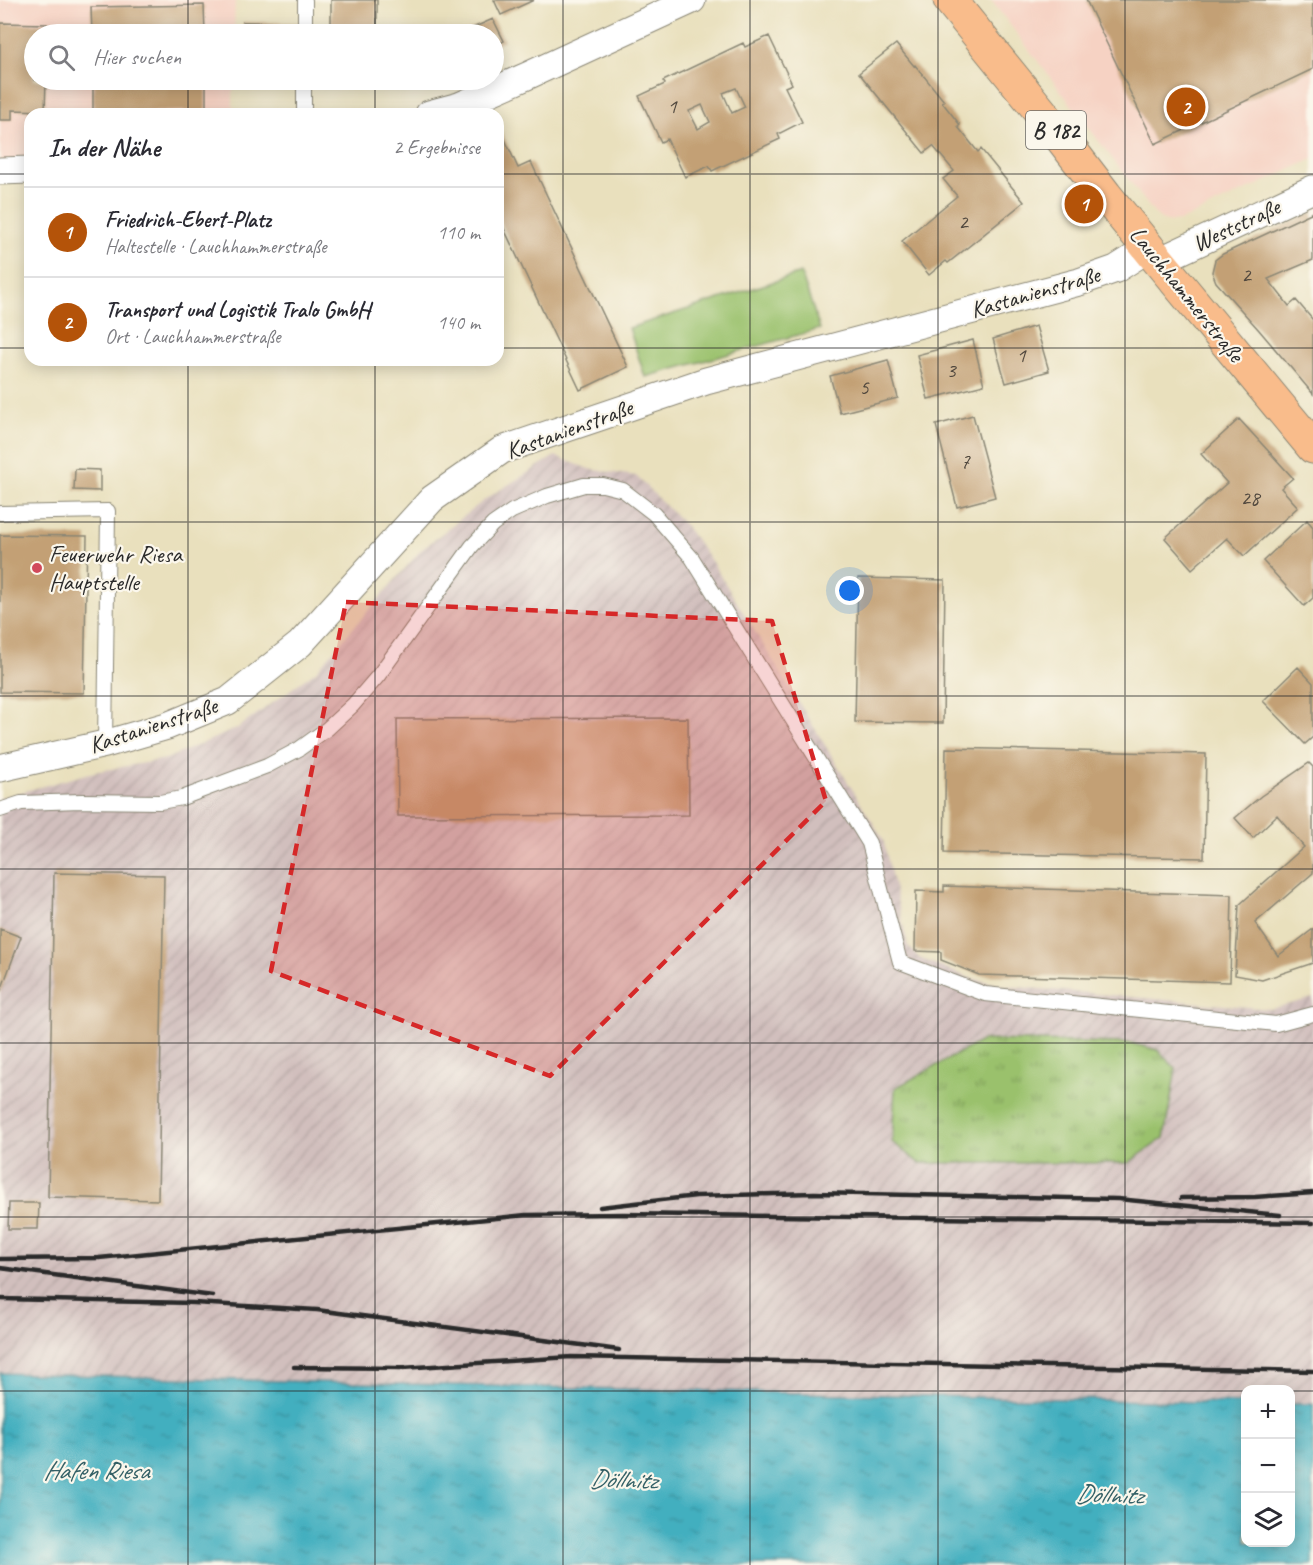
<!DOCTYPE html>
<html lang="de">
<meta charset="utf-8">
<style>
:root{--surface:#fff;--page:#f2f2f3;--text:#2b2b33;--muted:#7c7c81;--line:#e1e1e2;--accent:#b45309}
body{margin:0;font-family:Caveat,sans-serif;background:var(--page);color:var(--text)}
.controls{position:absolute;right:18px;bottom:18px;display:grid;overflow:hidden;border-radius:12px;box-shadow:0 3px 15px #0003}
.controls button{width:54px;height:54px;display:grid;place-items:center;padding:0;border:0;border-bottom:2px solid var(--line);background:var(--surface);color:var(--text);font:30px sans-serif}
.you{position:absolute;left:850px;top:591px;width:21px;height:21px;margin:-15px;border:4px solid #fff;border-radius:50%;background:#1a73e8;box-shadow:0 0 0 9px #1a73e833}
.badge{display:grid;place-items:center;width:39px;height:39px;border-radius:50%;background:var(--accent);color:#fff;font-size:20px;font-weight:700}
.pin{position:absolute;translate:-50% -50%;border:3px solid #fff;box-shadow:0 2px 6px #0006}
.list{margin:0;padding:0;list-style:none}
h2{display:flex;justify-content:space-between;align-items:center;height:78px;margin:0;padding:0 24px;font-size:26px}
h2 small{font-size:20px;font-weight:400;color:var(--muted)}
.list li{display:grid;grid-template-columns:39px 1fr auto;gap:18px;align-items:center;box-sizing:border-box;height:90px;padding:0 24px;border-top:2px solid var(--line)}
.list b{display:block;font-size:22px;white-space:nowrap}
.list p{margin:0;font-size:20px;white-space:nowrap;color:var(--muted)}
.list em{font-size:20px;font-style:normal;color:var(--muted)}
.icon{flex:none;width:33px;height:33px;fill:none;stroke:currentColor;stroke-width:2;stroke-linecap:round;stroke-linejoin:round}
.map{position:relative;flex:none;width:1313px;height:1565px;overflow:hidden}
.search{position:absolute;background:var(--surface);box-shadow:0 3px 15px #0003;left:24px;top:24px;width:480px;height:66px;display:flex;align-items:center;gap:15px;box-sizing:border-box;padding:0 21px;border-radius:33px;color:var(--muted);font-size:22px}
.panel{position:absolute;background:var(--surface);box-shadow:0 3px 15px #0003;left:24px;top:108px;width:480px;height:258px;border-radius:18px}
.map>svg:first-child{display:block}
.built{fill:#f6d2c3}
.industrial{fill:url(#industrial-furrows)}
.grass{fill:url(#grass-tufts);stroke:#62764c;stroke-width:1.5}
.green{fill:#9ac16c;stroke:#62764c;stroke-width:1.5}
.water{fill:url(#water-ripples);stroke:#366d75;stroke-width:1.5}
.building{fill:#c3a075;fill-rule:evenodd}
.lines{fill:none;stroke-linecap:round;stroke-linejoin:round}
.lane-casing{stroke:#8a8674;stroke-width:16}
.street-casing{stroke:#8a8674;stroke-width:29}
.primary-casing{stroke:#8a8674;stroke-width:35}
.lane{stroke:#fff;stroke-width:14}
.street{stroke:#fff;stroke-width:27}
.primary{stroke:#f9bc8b;stroke-width:33}
.rail{stroke:#2b2b2b;stroke-width:4.5}
.marked{fill:#d62828;fill-opacity:0.2;stroke:#d62828;stroke-width:4.5;stroke-dasharray:12 8;stroke-linejoin:round}
.grid{fill:none;stroke:#2b2b2b;stroke-width:1.5;stroke-opacity:0.55}
.poi-dot{fill:#d1495b;stroke:#fbf7ec;stroke-width:2}
.labels{text-anchor:middle;stroke-width:4.5;stroke-linejoin:round;paint-order:stroke}
.number-label{font-size:21px;fill:#51483e}
.shield{fill:#fbf7ec;stroke:#696865;stroke-width:1.5}
.shield-label{font-size:22px;font-weight:bold;fill:#2b2b2b}
.street-label{font-size:24px;fill:#2b2b2b;stroke:#fbf7ec}
.poi-label{font-size:24px;fill:#2b2b2b;stroke:#fbf7ec;text-anchor:start}
.water-label{font-size:26px;font-style:italic;fill:#346066;stroke:#fbf7ec}
</style>
<div class="map">
<svg width="1313" height="1565" viewBox="0 0 1313 1565">
<defs>
<pattern id="industrial-furrows" width="10" height="10" patternUnits="userSpaceOnUse" patternTransform="scale(1.5)"><rect width="10" height="10" fill="#d1bfbd"/><path d="M-1 1l2-2M0 10L10 0M9 11l2-2" fill="none" stroke="#b4a4a3"/></pattern>
<pattern id="grass-tufts" width="24" height="20" patternUnits="userSpaceOnUse" patternTransform="scale(1.5)"><rect width="24" height="20" fill="#9ac16c"/><path d="M3 7l-1-3M5 7V3M7 7l1-3M15 17l-1-3M17 17v-4M19 17l1-3" fill="none" stroke="#7e9d59"/></pattern>
<pattern id="water-ripples" width="26" height="14" patternUnits="userSpaceOnUse" patternTransform="scale(1.5)"><rect width="26" height="14" fill="#42afbf"/><path d="M2 4q2-2 4 0t4 0M15 11q2-2 4 0t4 0" fill="none" stroke="#378f9b"/></pattern>
</defs>
<rect width="100%" height="100%" fill="#fbf7ec"/>
<filter id="ink" filterUnits="userSpaceOnUse"><feTurbulence type="fractalNoise" baseFrequency=".0167" numOctaves="2"/><feDisplacementMap in="SourceGraphic" scale="12" xChannelSelector="R" yChannelSelector="G"/><feConvolveMatrix kernelMatrix="1 2 1 2 8 2 1 2 1" color-interpolation-filters="sRGB"/></filter>
<filter id="wash" filterUnits="userSpaceOnUse"><feTurbulence type="fractalNoise" baseFrequency=".008" numOctaves="4" result="noise"/><feDisplacementMap in="SourceGraphic" scale="24" xChannelSelector="R" yChannelSelector="G"/><feGaussianBlur stdDeviation="1.35" result="paint"/><feColorMatrix in="noise" values="0 0 0 0 0 0 0 0 0 0 0 0 0 0 0 0 0 1.4 0 .05"/><feComposite in="paint" operator="in"/></filter>
<g filter="url(#wash)">
<rect width="100%" height="100%" fill="#e9e0bd"/>
<path class="built" d="M0 0H235L234 34H34V80H233V114H30V161H0Z
M991 0H1313V159L1180 221 1170 222 1161 219 1154 213Z"/>
<path class="industrial" d="M555 456 589 469 636 476 685 525 712 562 883 839 908 946 919 958 970 978 1006 986 1270 1009 1313 998V1404H1291L1290 1390H1246L1245 1403 317 1382 0 1373V798L94 772 166 759 238 728 316 671 421 550 487 498Z"/>
<path class="grass" d="M983 1040 1130 1043 1158 1050 1176 1069 1164 1138 1128 1163H919L892 1142 895 1088Z"/>
<path class="green" d="M801 273 820 329 645 377 629 328Z"/>
<path class="water" d="M0 1373 317 1382 1245 1403 1246 1542H1290L1291 1404H1313V1565H0Z"/>
<g id="blocks">
<path class="building" d="M331 0H377V34H331Z
M494 0H534L501 15Z
M1086 0H1313V69L1155 144Z
M204 5 205 34H92L91 7Z
M493 19 504 41 494 46V34H459Z
M243 22 301 23V34H243Z
M0 23 47 24 46 34H34V80H46L45 111 12 110V120H0Z
M769 36 792 84 785 87 802 122 778 134 780 139 712 171 709 166 685 177 667 139 661 142 639 96 665 84 663 81 701 63 743 43 745 47ZM736 88 745 107 732 113 723 93ZM702 105 710 122 698 129 689 111Z
M896 44 914 66 915 65 944 101 942 102 960 125 958 127 978 152 981 149 1024 202 948 263 946 261 929 275 902 241 957 196 943 179 954 171 933 146 924 153 859 73Z
M93 80H206V111L93 113Z
M502 133 518 168 531 162 628 367 580 390 498 216V134Z
M1313 212V260L1268 279 1289 306 1296 300 1313 320V394L1259 330 1216 282 1212 272 1215 260 1223 254Z
M1036 326 1049 371 1006 383 993 339Z
M973 340 984 385 928 399 917 355Z
M888 360 898 398 840 413 830 376Z
M973 415 995 497 957 507 936 425Z
M1239 419 1293 478 1281 488 1298 507 1244 556 1227 538 1192 569 1165 538 1227 483 1201 454Z
M75 469 100 470V491L74 490Z
M1307 520 1313 527V598L1304 606 1263 561Z
M0 535 87 536 84 693 0 692Z
M858 578 945 580 943 723 855 722Z
M1298 667 1313 683V737L1305 744 1263 701Z
M688 718 689 815 398 816 397 719Z
M946 748 1206 754 1204 858 944 853Z
M1309 763 1313 767V873L1255 923 1278 956 1313 929V963L1262 980 1235 975 1239 905 1304 847 1277 815 1253 838 1235 818 1261 796Z
M54 873 164 875 158 1200 48 1197Z
M944 886 1232 895 1230 982 979 975 941 960V952L915 951 916 891 944 892Z
M0 929 21 937 0 993Z
M9 1203H39L38 1229H8Z"/>
</g>
</g>
<g filter="url(#ink)">
<use href="#blocks" fill-opacity="0" stroke="#8a8674" stroke-width="1.5"/>
<g class="lines">
<defs>
<path id="lane" d="M305 34V0
M304 114V80
M0 513 108 511 105 744
M0 810 21 803 81 801 160 802 182 798 267 766 299 749 327 729 353 705 378 676 472 546 493 524 512 511 547 496 584 485H603L623 490 654 514 692 558 869 843 900 962 985 994 1276 1024 1313 1014"/>
<path id="street" d="M429 114 459 106 527 76 692 0
M0 171 30 170
M1159 261 1313 189
M0 768 105 744 167 726 228 701 300 644 432 499 502 450 706 381 1079 282 1116 269 1149 248"/>
<path id="primary" d="M950 0 1053 127 1106 196 1159 261 1313 447"/>
</defs>
<use href="#lane" class="lane-casing"/>
<use href="#street" class="street-casing"/>
<use href="#primary" class="primary-casing"/>
<use href="#lane" class="lane"/>
<use href="#street" class="street"/>
<use href="#primary" class="primary"/>
<path class="rail" d="M1181 1198 1255 1197 1313 1193
M600 1207 696 1196 814 1193 1118 1199 1280 1215
M0 1259 99 1258 526 1215 623 1214 1313 1223
M0 1268 213 1296
M0 1299 194 1303 317 1310 619 1350
M294 1367 402 1368 571 1357 1313 1371"/>
</g>
</g>
<path class="marked" d="M346 602 772 621 826 801 550 1076 271 971Z"/>
<path class="grid" d="M188 0V34M375 0V34M563 0V1565M750 0V1565M938 0V1565M1125 0V1565M188 80V114M375 80V114M0 174H30M498 174H1313M0 348H30M498 348H1313M188 360V1565M375 360V1565M0 522H1313M0 696H1313M0 869H1313M0 1043H1313M0 1217H1313M0 1391H1246M1290 1391H1313"/>
<circle class="poi-dot" cx="37" cy="568" r="6"/>
<g class="labels">
<g class="number-label">
<text x="672" y="113">1</text>
<text x="963" y="229">2</text>
<text x="1246" y="282">2</text>
<text x="1021" y="362">1</text>
<text x="951" y="377">3</text>
<text x="864" y="394">5</text>
<text x="965" y="468">7</text>
<text x="1250" y="505">28</text>
</g>
<rect class="shield" x="1026" y="111" width="60" height="38" rx="4.5"/>
<g class="shield-label">
<text x="1056" y="138">B 182</text>
</g>
<g class="street-label">
<text transform="translate(1236 225) rotate(-25)" y="8">Weststraße</text>
<text transform="translate(1035 292) rotate(-16)" y="8">Kastanienstraße</text>
<text transform="translate(1187 294) rotate(51)" y="8">Lauchhammerstraße</text>
<text transform="translate(569 429) rotate(-20)" y="8">Kastanienstraße</text>
<text transform="translate(153 725) rotate(-18)" y="8">Kastanienstraße</text>
</g>
<g class="poi-label">
<text x="49" y="562">Feuerwehr Riesa<tspan x="49" dy="28">Hauptstelle</tspan></text>
</g>
<g class="water-label">
<text x="96" y="1479">Hafen Riesa</text>
<text transform="translate(623 1479) rotate(2)" y="9">Döllnitz</text>
<text transform="translate(1109 1494) rotate(2)" y="9">Döllnitz</text>
</g>
</g>
</svg>
<div class="controls">
<button>+</button>
<button>−</button>
<button><svg class="icon" aria-label="layers" viewBox="0 0 24 24"><path d="M12 4l9 5-9 5-9-5zM3 14l9 5 9-5"/></svg></button>
</div>
<div class="you"></div>
<div class="pin badge" style="left:1084px;top:204px">1</div>
<div class="pin badge" style="left:1186px;top:107px">2</div>
<div class="search"><svg class="icon" aria-label="search" viewBox="0 0 24 24"><circle cx="10" cy="10" r="6"/><path d="M15 15l6 6"/></svg>Hier suchen</div>
<section class="panel">
<h2>In der Nähe<small>2 Ergebnisse</small></h2>
<ul class="list">
<li><span class="badge">1</span><div><b>Friedrich-Ebert-Platz</b><p>Haltestelle · Lauchhammerstraße</p></div><em>110 m</em></li>
<li><span class="badge">2</span><div><b>Transport und Logistik Tralo GmbH</b><p>Ort · Lauchhammerstraße</p></div><em>140 m</em></li>
</ul>
</section>
</div>
